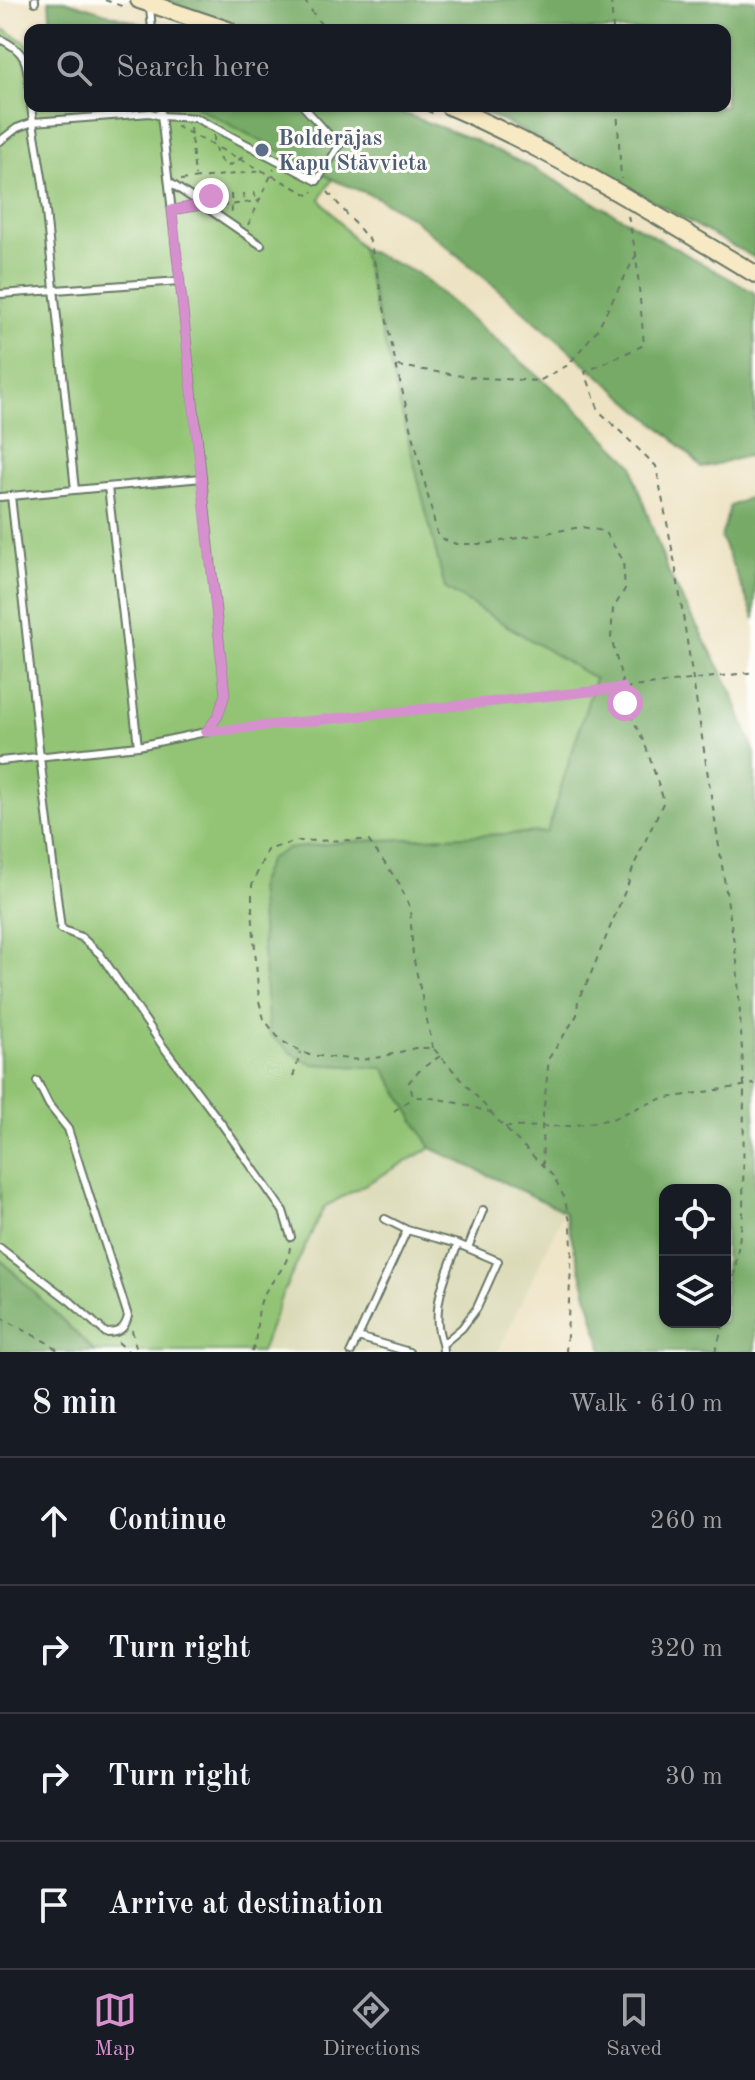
<!DOCTYPE html>
<meta charset="utf-8">
<style>
:root{--surface:#171b24;--page:#20242c;--text:#f1f3f6;--muted:#9ea1a6;--line:#363941;--accent:#d690ce}
body{margin:0;font-family:"Old Standard TT",serif;background:var(--page);color:var(--text)}
.controls{position:absolute;right:24px;bottom:24px;display:grid;overflow:hidden;border-radius:16px;box-shadow:0 2px 6px #0004}
.controls button{width:72px;height:72px;display:grid;place-items:center;padding:0;border:0;border-bottom:2px solid var(--line);background:var(--surface);color:var(--text);font:40px sans-serif}
.stop{position:absolute;width:24px;height:24px;margin:-18px;border:6px solid #d690ce;border-radius:50%;background:#fff}
.stop.end{background:#d690ce;border-color:#fff;box-shadow:0 2px 8px #0008}
.list{margin:0;padding:0;list-style:none}
h2{display:flex;justify-content:space-between;align-items:center;height:104px;margin:0;padding:0 32px;font-size:34px}
h2 small{font-size:26px;font-weight:400;color:var(--muted)}
.list li{display:grid;grid-template-columns:52px 1fr auto;gap:24px;align-items:center;box-sizing:border-box;height:128px;padding:0 32px;border-top:2px solid var(--line)}
.list b{display:block;font-size:30px;white-space:nowrap}
.list em{font-size:26px;font-style:normal;color:var(--muted)}
.icon{flex:none;width:44px;height:44px;fill:none;stroke:currentColor;stroke-width:2;stroke-linecap:round;stroke-linejoin:round}
.map{position:relative;flex:none;width:755px;height:1352px;overflow:hidden}
.search{position:absolute;background:var(--surface);box-shadow:0 2px 6px #0004;left:24px;right:24px;top:24px;height:88px;display:flex;align-items:center;gap:20px;box-sizing:border-box;padding:0 28px;border-radius:16px;color:var(--muted);font-size:30px}
.sheet{height:616px;background:var(--surface)}
nav{display:flex;justify-content:space-around;align-items:center;box-sizing:border-box;height:112px;border-top:2px solid var(--line);background:var(--surface);font-size:22px;color:var(--muted)}
nav a{display:grid;justify-items:center;gap:4px}
nav .on{color:var(--accent)}
.map>svg:first-child{display:block}
.built{fill:#dbdab8}
.green{fill:#93c474;stroke:#598054;stroke-width:2}
.forest{fill:#76aa66;stroke:#4a744d;stroke-width:2;fill-rule:evenodd}
.lines{fill:none;stroke-linecap:round;stroke-linejoin:round}
.service-casing{stroke:#677766;stroke-width:10}
.secondary-casing{stroke:#677766;stroke-width:20}
.path{stroke:#677766;stroke-width:2;stroke-dasharray:6 6;stroke-linecap:butt}
.service{stroke:#fff;stroke-width:6}
.secondary{stroke:#f7e9c3;stroke-width:16}
.route{stroke:#d690ce;stroke-width:10}
.service-dot{fill:#5c6f8a;stroke:#fdfcf7;stroke-width:3}
.labels{text-anchor:middle;stroke-width:6;stroke-linejoin:round;paint-order:stroke}
.service-label{font-size:22px;font-weight:bold;fill:#4e5e75;stroke:#fdfcf7;text-anchor:start}
</style>
<div class="map">
<svg width="755" height="1352" viewBox="0 0 755 1352">
<rect width="100%" height="100%" fill="#fdfcf7"/>
<filter id="ink" filterUnits="userSpaceOnUse"><feTurbulence type="fractalNoise" baseFrequency=".0125" numOctaves="2"/><feDisplacementMap in="SourceGraphic" scale="16" xChannelSelector="R" yChannelSelector="G"/><feConvolveMatrix kernelMatrix="1 2 1 2 8 2 1 2 1" color-interpolation-filters="sRGB"/></filter>
<filter id="wash" filterUnits="userSpaceOnUse"><feTurbulence type="fractalNoise" baseFrequency=".006" numOctaves="4" result="noise"/><feDisplacementMap in="SourceGraphic" scale="32" xChannelSelector="R" yChannelSelector="G"/><feGaussianBlur stdDeviation="1.8" result="paint"/><feColorMatrix in="noise" values="0 0 0 0 0 0 0 0 0 0 0 0 0 0 0 0 0 1.4 0 .05"/><feComposite in="paint" operator="in"/></filter>
<g filter="url(#wash)">
<rect width="100%" height="100%" fill="#ede2c2"/>
<path class="built" d="M431 1148 564 1211 498 1352H262L282 1295 324 1207Z"/>
<path class="green" d="M0 27 30 45V106H143L149 109V106H335L359 136 320 199 361 248 445 588 595 679 547 832 344 842 287 849 313 1064 384 1068 431 1148 324 1207 282 1295 261 1352H95L0 1259Z"/>
<path class="forest" d="M49 0H65L160 30H51Z
M161 0H755V258C660 207 568 150 470 106H725V30H257Z
M195 106H384L472 139 533 168 755 293V454L702 468 671 437 493 285 414 219 376 197 336 181Z
M361 248 417 273 576 408 633 465 635 479 668 572 731 689 755 754V1352H603L564 1211 431 1148 384 1068 313 1064 298 1058 269 1034 258 885 269 859 287 849 344 842 547 832 595 679 445 588ZM665 1190H725V1322H665Z
M755 495V619L721 538 730 506Z
M0 1259 95 1352H0Z"/>
</g>
<g filter="url(#ink)">
<g class="lines">
<defs>
<path id="service" d="M35 0V2
M150 7 152 30
M0 39C28 52 27 64 30 93
M0 141 17 128 33 122 31 106
M169 182 261 245
M172 210 202 205
M0 294 180 281
M108 487 138 746
M75 490 43 183 33 122 150 113 161 116 196 118 317 181 339 146 303 106
M11 496 40 757 61 929 81 937 100 954 162 1045 221 1123 283 1211 291 1237
M0 497 202 478
M0 761 138 746 206 732 218 716 225 694 202 478 160 106
M385 1219 407 1230 458 1244 498 1261 477 1308 462 1328 443 1344
M0 1248 70 1301 106 1333C119 1333 125 1329 128 1316L68 1129 49 1105 37 1081
M468 1248 483 1210
M358 1337 409 1352
M351 1352 407 1230
M443 1352C443 1343 439 1335 438 1326 435 1297 448 1270 458 1244"/>
<path id="secondary" d="M139 0 228 30
M449 106C556 153 655 214 755 274"/>
</defs>
<use href="#service" class="service-casing"/>
<use href="#secondary" class="secondary-casing"/>
<path class="path" d="M105 0 127 8
M304 0 325 30
M611 0 613 30
M416 106 437 115
M617 106 621 179
M176 126 311 196 313 191
M190 127 195 176
M214 135C214 148 216 160 228 166L236 162 246 154
M181 180 262 171
M223 191 224 205
M254 192 256 200
M328 192 370 241 396 365 438 537 456 544H484L581 527 604 531 623 560 625 589 613 609 611 638 621 675 625 703 645 744 664 801 634 865 628 884 587 983 578 999 577 1015 549 1058 542 1125 543 1167
M243 193 244 203
M231 194 232 213
M206 197 223 195
M221 206 259 201 274 169
M628 216 636 254 644 345 585 372 599 411 656 466 675 564 737 962 744 1085 743 1214 730 1305 725 1321
M248 225 259 202
M398 366 469 377 539 381 568 365 597 330 636 255
M219 731 591 692 755 672
M433 1048 413 956 410 908 399 883 368 840 296 841 267 850 252 885V910L259 1001 264 1019 277 1036 285 1043 309 1055 360 1060 381 1057 415 1048H433L504 1127 553 1176 564 1197 571 1225 572 1250 566 1352
M440 1056 421 1069 409 1082 413 1097C441 1097 466 1105 492 1113
M293 1077 301 1052
M394 1111 412 1098
M505 1127 570 1126 612 1119 639 1107 661 1099 755 1084
M0 1317 48 1343 60 1352
M132 1330 137 1352
M118 1342 129 1352
M252 1352C259 1334 255 1314 263 1296 272 1279 288 1267 290 1247
M715 1352 724 1323"/>
<use href="#service" class="service"/>
<use href="#secondary" class="secondary"/>
</g>
</g>
<g class="lines" filter="url(#ink)">
<path class="route" d="M211 196 213 207 206 208 202 205 172 210 225 694 218 716 206 732 623 688 625 703"/>
</g>
<circle class="service-dot" cx="262" cy="150" r="8"/>
<g class="labels">
<g class="service-label">
<text x="278" y="145">Bolderājas<tspan x="278" dy="25">Kapu Stāvvieta</tspan></text>
</g>
</g>
</svg>
<div class="controls">
<button><svg class="icon" aria-label="locate" viewBox="0 0 24 24"><circle cx="12" cy="12" r="6"/><path d="M12 2v4M12 18v4M2 12h4M18 12h4"/></svg></button>
<button><svg class="icon" aria-label="layers" viewBox="0 0 24 24"><path d="M12 4l9 5-9 5-9-5zM3 14l9 5 9-5"/></svg></button>
</div>
<div class="stop" style="left:625px;top:703px"></div>
<div class="stop end" style="left:211px;top:196px"></div>
<div class="search"><svg class="icon" aria-label="search" viewBox="0 0 24 24"><circle cx="10" cy="10" r="6"/><path d="M15 15l6 6"/></svg>Search here</div>
</div>
<section class="sheet">
<h2>8 min<small>Walk · 610 m</small></h2>
<ul class="list">
<li><svg class="icon" aria-label="ahead" viewBox="0 0 24 24"><path d="M12 20V5M6 11l6-6 6 6"/></svg><div><b>Continue</b></div><em>260 m</em></li>
<li><svg class="icon" aria-label="right" viewBox="0 0 24 24"><path d="M7 20v-9h11M14 6l5 5-5 5"/></svg><div><b>Turn right</b></div><em>320 m</em></li>
<li><svg class="icon" aria-label="right" viewBox="0 0 24 24"><path d="M7 20v-9h11M14 6l5 5-5 5"/></svg><div><b>Turn right</b></div><em>30 m</em></li>
<li><svg class="icon" aria-label="arrive" viewBox="0 0 24 24"><path d="M6 21V4h12l-3 4 3 4H6"/></svg><div><b>Arrive at destination</b></div></li>
</ul>
</section>
<nav>
<a class="on"><svg class="icon" aria-label="map" viewBox="0 0 24 24"><path d="M3 6l6-2 6 2 6-2v14l-6 2-6-2-6 2zM9 4v14M15 6v14"/></svg>Map</a>
<a><svg class="icon" aria-label="directions" viewBox="0 0 24 24"><path d="M12 3l9 9-9 9-9-9zM9 14v-3h6M13 9l2 2-2 2"/></svg>Directions</a>
<a><svg class="icon" aria-label="saved" viewBox="0 0 24 24"><path d="M7 4h10v16l-5-4-5 4z"/></svg>Saved</a>
</nav>
